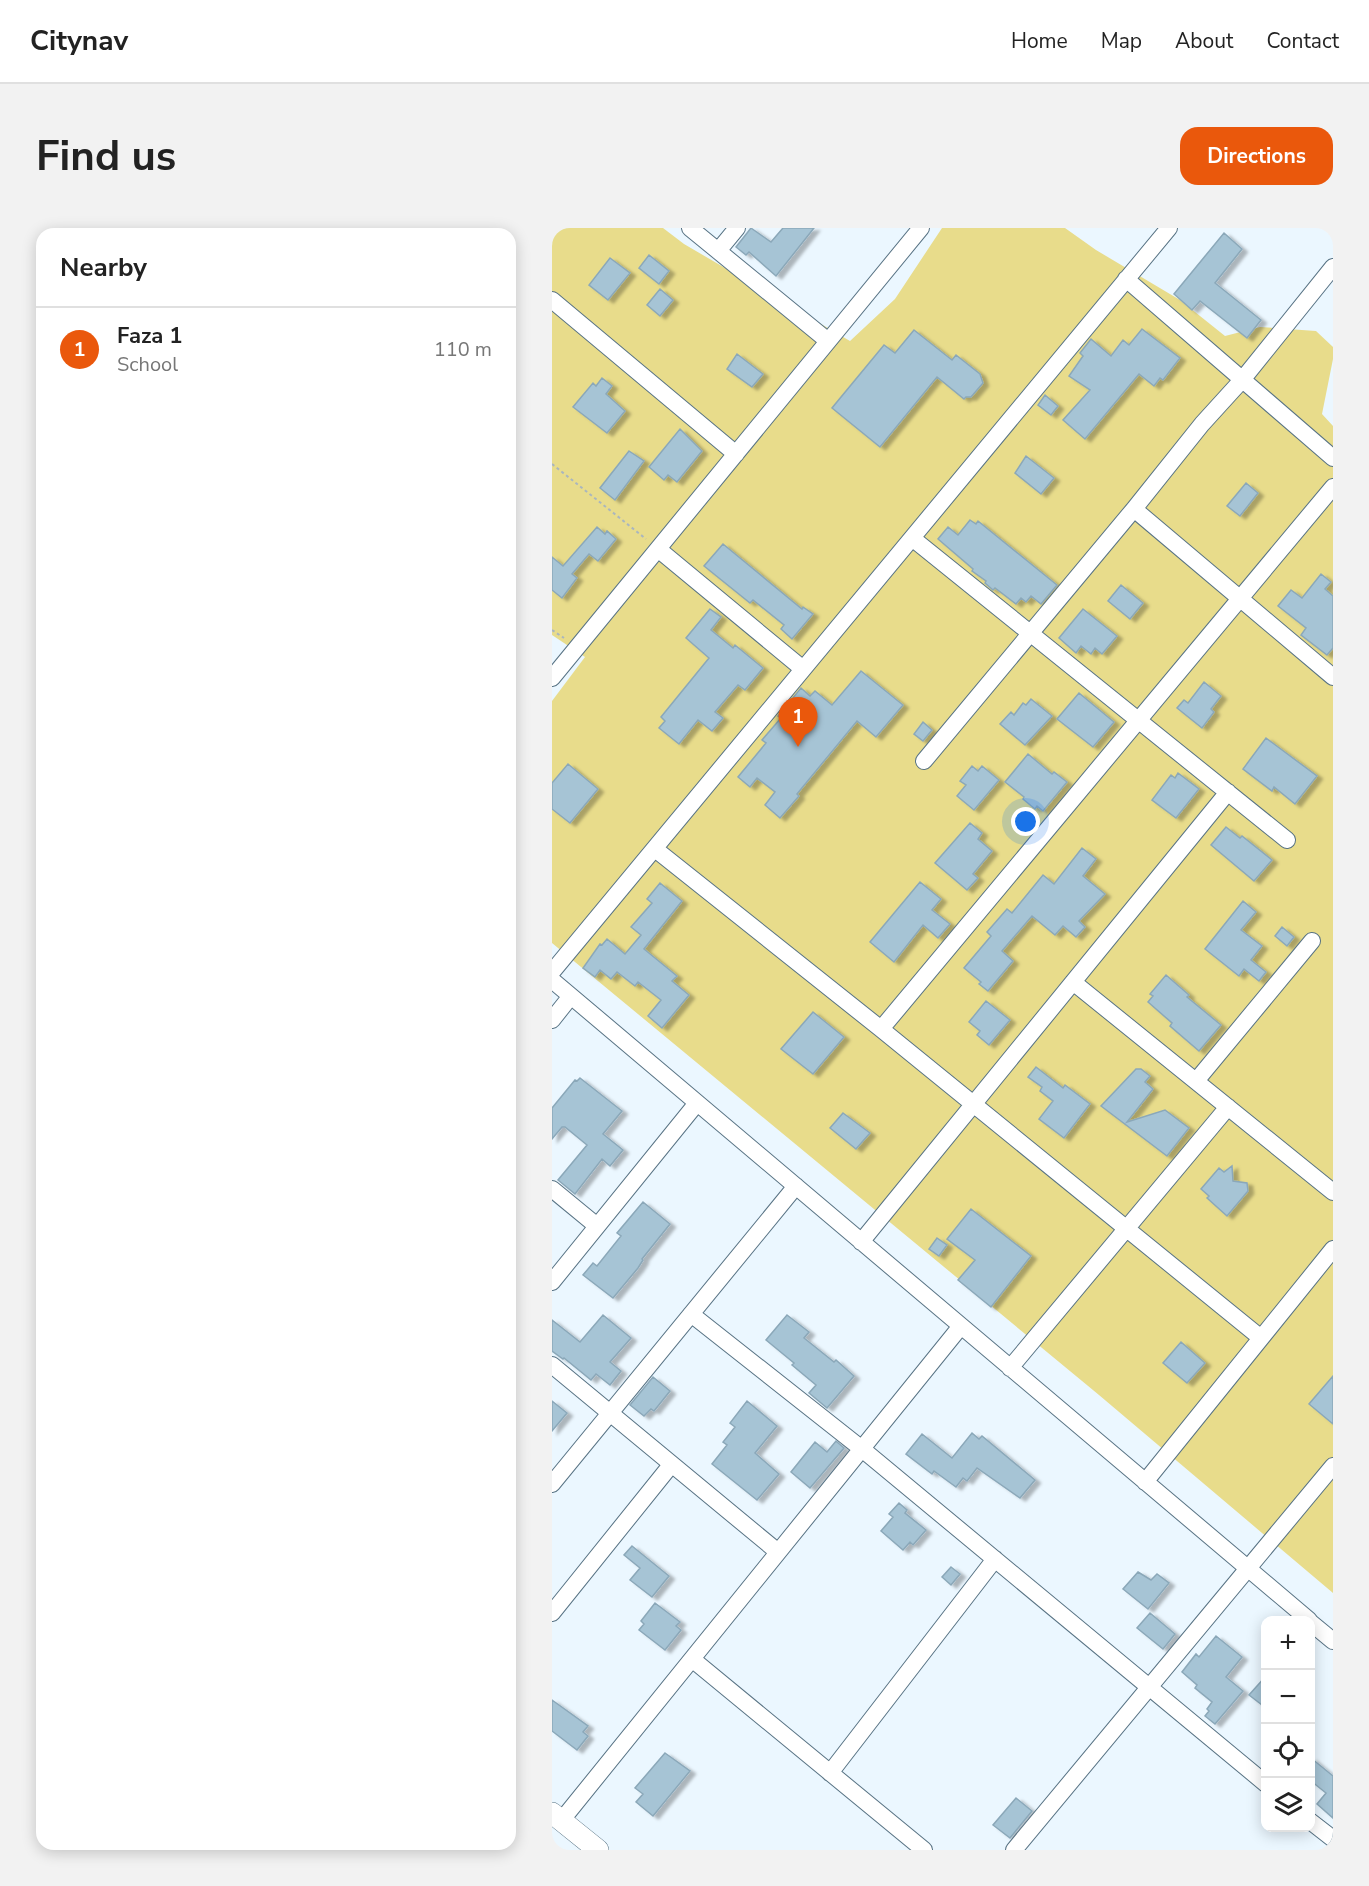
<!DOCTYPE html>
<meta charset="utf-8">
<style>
:root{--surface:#fff;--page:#f2f2f2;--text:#222;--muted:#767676;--line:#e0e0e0;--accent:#ea580c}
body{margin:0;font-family:"Nunito Sans",sans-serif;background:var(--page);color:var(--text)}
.controls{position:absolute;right:18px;bottom:18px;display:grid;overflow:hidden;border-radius:12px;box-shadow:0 3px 15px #0003}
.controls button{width:54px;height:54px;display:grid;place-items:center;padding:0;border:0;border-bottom:2px solid var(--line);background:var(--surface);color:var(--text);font:30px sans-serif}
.you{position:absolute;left:474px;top:594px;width:21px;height:21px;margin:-15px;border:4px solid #fff;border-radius:50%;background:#1a73e8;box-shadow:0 0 0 9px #1a73e833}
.badge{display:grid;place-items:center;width:39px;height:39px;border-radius:50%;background:var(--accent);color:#fff;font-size:20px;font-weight:700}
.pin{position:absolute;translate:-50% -50px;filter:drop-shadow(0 2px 3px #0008)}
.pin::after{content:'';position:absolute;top:32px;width:21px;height:18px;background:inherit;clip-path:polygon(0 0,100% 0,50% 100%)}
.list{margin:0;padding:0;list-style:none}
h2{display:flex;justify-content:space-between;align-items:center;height:78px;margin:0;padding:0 24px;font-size:26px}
h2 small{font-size:20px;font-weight:400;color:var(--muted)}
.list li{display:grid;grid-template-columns:39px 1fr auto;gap:18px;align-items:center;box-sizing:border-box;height:84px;padding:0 24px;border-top:2px solid var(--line)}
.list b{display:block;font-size:22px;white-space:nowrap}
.list p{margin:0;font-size:20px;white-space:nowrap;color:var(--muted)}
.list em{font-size:20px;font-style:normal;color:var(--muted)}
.icon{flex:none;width:33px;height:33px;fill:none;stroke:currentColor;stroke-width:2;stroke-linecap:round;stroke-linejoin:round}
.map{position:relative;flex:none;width:781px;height:1622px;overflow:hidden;border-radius:18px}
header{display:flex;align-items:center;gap:36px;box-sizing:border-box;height:84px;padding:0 30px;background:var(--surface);border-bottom:2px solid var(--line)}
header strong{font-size:28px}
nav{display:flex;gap:33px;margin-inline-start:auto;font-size:21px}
.intro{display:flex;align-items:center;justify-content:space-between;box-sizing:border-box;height:144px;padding:0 36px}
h1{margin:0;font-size:42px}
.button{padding:15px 27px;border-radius:18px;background:var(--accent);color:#fff;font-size:21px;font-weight:700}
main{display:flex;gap:36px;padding:0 36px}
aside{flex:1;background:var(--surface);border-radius:18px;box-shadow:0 3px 15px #0003}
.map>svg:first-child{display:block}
.green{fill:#e8dc8b}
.building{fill:#a6c4d5;stroke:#8ba8b9;stroke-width:1.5;filter:url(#shadow)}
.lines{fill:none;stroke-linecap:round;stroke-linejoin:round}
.minor-casing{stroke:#587384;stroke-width:18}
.tertiary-casing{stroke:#587384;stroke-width:22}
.path{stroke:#aab6be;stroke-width:2;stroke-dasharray:3 3;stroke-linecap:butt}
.minor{stroke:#fff;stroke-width:16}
.tertiary{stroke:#fff;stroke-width:21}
</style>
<header>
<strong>Citynav</strong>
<nav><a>Home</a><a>Map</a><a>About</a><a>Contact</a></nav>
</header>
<div class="intro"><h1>Find us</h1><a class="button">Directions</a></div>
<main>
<aside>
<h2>Nearby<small></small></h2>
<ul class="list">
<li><span class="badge">1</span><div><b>Faza 1</b><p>School</p></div><em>110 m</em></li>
</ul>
</aside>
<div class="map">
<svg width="781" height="1622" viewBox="0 0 781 1622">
<defs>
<filter id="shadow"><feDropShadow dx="5.5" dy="3" stdDeviation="1.5" flood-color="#0004"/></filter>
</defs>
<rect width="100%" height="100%" fill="#ebf7ff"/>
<path class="green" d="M0 0H111L132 16 298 113 343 71 390 0H513L544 22 628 72 673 108 708 99 764 103 781 119V131L770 186 781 198V1365L547 1167 0 715V473L33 429 0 407Z"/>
<path class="building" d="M199 0 219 14 231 0H262L224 48 197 24 194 27 184 19Z
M672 5 690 21 663 55 709 92 695 110 648 73 640 82 622 66Z
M97 27 117 43 107 56 87 40Z
M58 30 78 45 56 72 37 57Z
M108 61 121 72 108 88 95 77Z
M590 101 628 130 611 152 608 150 602 158 587 146 533 211 511 192 538 162 517 148 531 128 528 125 539 111 559 128 571 112 577 117Z
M362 102 400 132 404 127 428 146 431 155 419 169H414L412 171 385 149 328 219 280 180 332 117 343 125Z
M185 126 211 146 200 159 175 141Z
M50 150 60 158 54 166 73 183 55 205 21 179 41 155 44 158Z
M493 167 506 178 499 187 486 177Z
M128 201 150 223 125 254 116 247 112 252 97 239Z
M77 223 92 233 63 272 48 260Z
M474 228 502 250 489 266 463 245Z
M694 255 706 265 688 288 675 278Z
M418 292 424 296 426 293 505 357 489 376 479 368 474 374 469 370 464 376 443 360 441 362 433 355 434 353 420 343 421 341 386 311 396 299 406 307Z
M45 299 53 306 55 303 64 311 46 333 37 326 20 346 25 350 10 370 0 362V329L11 338Z
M171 316 250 381 251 379 261 386 240 411 229 401 232 397 201 372 198 375 152 338Z
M769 346 779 354 773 361 781 368V420L775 427 749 407 754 400 726 378 739 362 750 370Z
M569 357 591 375 578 391 556 373Z
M158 381 169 389 159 402 181 420 183 417 211 440 193 462 186 457 163 484 171 490 160 503 146 492 127 516 107 500 113 493 109 489 157 430 134 410Z
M531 381 565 408 550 426 543 420 539 426 529 418 524 425 507 410Z
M309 443 351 477 324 509 305 493 245 566 247 568 228 590 213 577 223 564 205 550 198 559 186 549 214 515 210 512 229 490 226 488 249 460 258 468 263 463 280 477Z
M652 454 669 468 659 481 662 484 650 500 625 480 632 472 636 475Z
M527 465 562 494 541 519 505 491Z
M479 471 500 488 473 517 448 496 459 484 462 487 471 475 474 477Z
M371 494 380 502 371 513 362 506Z
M714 510 765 548 743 576 722 559 720 563 691 541Z
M476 526 500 546 502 544 515 554 491 583 485 578 483 581 471 571 472 569 453 554Z
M16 536 46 561 18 595 0 581V555Z
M420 538 426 543 430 538 447 552 422 582 405 568 414 557 408 553Z
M626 545 647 561 624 590 600 572 619 547 623 550Z
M418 595 430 605 426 611 440 623 421 646 426 650 415 662 383 635Z
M674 599 688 610 690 608 720 632 702 653 659 617Z
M530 620 544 631 531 648 553 666 527 693 533 699 524 709 511 698 503 707 480 688 450 723 461 733 436 763 427 756 429 754 412 740 439 708 435 704 455 681 460 685 491 647 502 656Z
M368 654 389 671 380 682 398 696 386 710 371 697 342 734 318 714Z
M108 655 130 673 92 721 125 748 120 753 137 767 110 800 96 788 109 772 86 754 83 758 65 744 59 751 48 742 43 749 31 740 48 716 50 717 55 711 73 726 89 707 79 699 100 675 95 671Z
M691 673 704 684 689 702 710 718 699 732 714 744 707 753 692 741 687 748 653 721Z
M730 699 742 709 735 718 723 708Z
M614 747 637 767 635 769 669 797 647 823 618 798 620 795 596 774 601 768 598 766Z
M434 773 458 792 437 817 425 807 428 803 417 794Z
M261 784 292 809 261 846 229 821Z
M484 839 511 860 513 857 538 876 512 910 487 891 501 873 488 863 490 859 476 849Z
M584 841H589L598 848 593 854 601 861 575 894 613 882 637 900 615 928 549 878Z
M28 850 70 883 51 906 71 922 58 938 50 931 23 966 6 952 35 917 13 899H10L0 911V880L23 852 25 853Z
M291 885 318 905 304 921 278 900Z
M680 938 681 953 695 955 696 963 675 988 655 970 657 968 649 961 667 940 672 944Z
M91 974 118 996 90 1031 91 1032 86 1040 61 1070 31 1047 41 1035 45 1038 69 1008 65 1005Z
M419 981 479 1028 439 1079 406 1052 423 1032 395 1011Z
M385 1010 395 1017 387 1028 377 1021Z
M51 1087 79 1110 58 1134 69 1143 58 1157 44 1146 39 1152 12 1130 11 1131 0 1123V1092L28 1114Z
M235 1087 257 1104 252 1110 282 1134 284 1132 302 1148 275 1180 257 1165 264 1157 240 1137 242 1135 214 1112Z
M629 1114 653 1135 635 1155 611 1135Z
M781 1148V1196L757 1176Z
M101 1149 118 1163 102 1183 99 1181 92 1188 78 1177Z
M0 1173 15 1185 0 1203Z
M195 1173 225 1198 203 1225 227 1246 205 1272 160 1236 175 1217 171 1214 183 1199 178 1195Z
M420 1205 427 1211 430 1208 483 1252 468 1270 425 1240 415 1253 411 1250 404 1259 382 1243 380 1246 354 1226 370 1206 400 1230Z
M284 1213 292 1220 258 1260 239 1244 263 1214 275 1224Z
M347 1275 355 1282 353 1285 374 1302 361 1317 358 1314 351 1322 329 1303 341 1289 337 1286Z
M80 1318 117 1348 100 1369 78 1352 88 1340 72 1327Z
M399 1339 408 1346 399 1357 390 1349Z
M586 1344 599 1352 605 1346 617 1355 596 1381 571 1361Z
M103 1375 128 1394 124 1398 129 1402 113 1422 87 1402 92 1396 89 1393Z
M598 1385 623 1406 611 1421 585 1400Z
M664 1408 690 1429 674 1449 691 1463 663 1496 653 1488 657 1483 655 1481 660 1474 643 1460 645 1457 630 1444 644 1426 647 1429Z
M714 1448V1480L697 1467Z
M0 1472 36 1498 31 1504 36 1508 25 1522 0 1503Z
M113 1525 138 1543 101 1588 84 1574 91 1566 83 1560Z
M759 1530 781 1548V1590L765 1576 774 1565 759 1553Z
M464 1570 480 1583 458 1610 441 1597Z"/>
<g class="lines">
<defs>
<path id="minor" d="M138 0 276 113
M166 23 185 0
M574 51 781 230
M0 72 184 226
M582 281 781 449
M360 310 735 612
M106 321 251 441
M0 450 369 0
M372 533 582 281 650 196 690 152 781 39
M103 621 329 801 709 1110
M0 744 617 0
M0 752 757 1392
M521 754 781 964
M0 792 19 768
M329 801 781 259
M644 853 760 713
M0 961 45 998
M309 1014 676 564
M0 1054 145 875
M139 1086 310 1221 714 1556
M0 1137 226 1324
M458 1140 676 879
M593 1254 781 1021
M0 1256 244 958
M0 1385 119 1237
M758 1394 781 1413
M140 1431 372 1622
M278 1545 443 1331
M9 1593 409 1098
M758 1593 781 1611
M462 1622 781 1238"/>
<path id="tertiary" d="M0 1585 46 1622"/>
</defs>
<use href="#minor" class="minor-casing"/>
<use href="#tertiary" class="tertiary-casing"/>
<path class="path" d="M0 236 94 311
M0 402 12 410"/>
<use href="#minor" class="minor"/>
<use href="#tertiary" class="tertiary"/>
</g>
</svg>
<div class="controls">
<button>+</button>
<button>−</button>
<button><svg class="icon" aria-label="locate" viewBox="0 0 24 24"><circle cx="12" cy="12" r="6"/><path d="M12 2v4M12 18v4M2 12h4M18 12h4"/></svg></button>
<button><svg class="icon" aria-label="layers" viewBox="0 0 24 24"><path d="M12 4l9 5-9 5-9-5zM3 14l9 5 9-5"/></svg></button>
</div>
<div class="you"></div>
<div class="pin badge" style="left:246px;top:519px">1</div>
</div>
</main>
